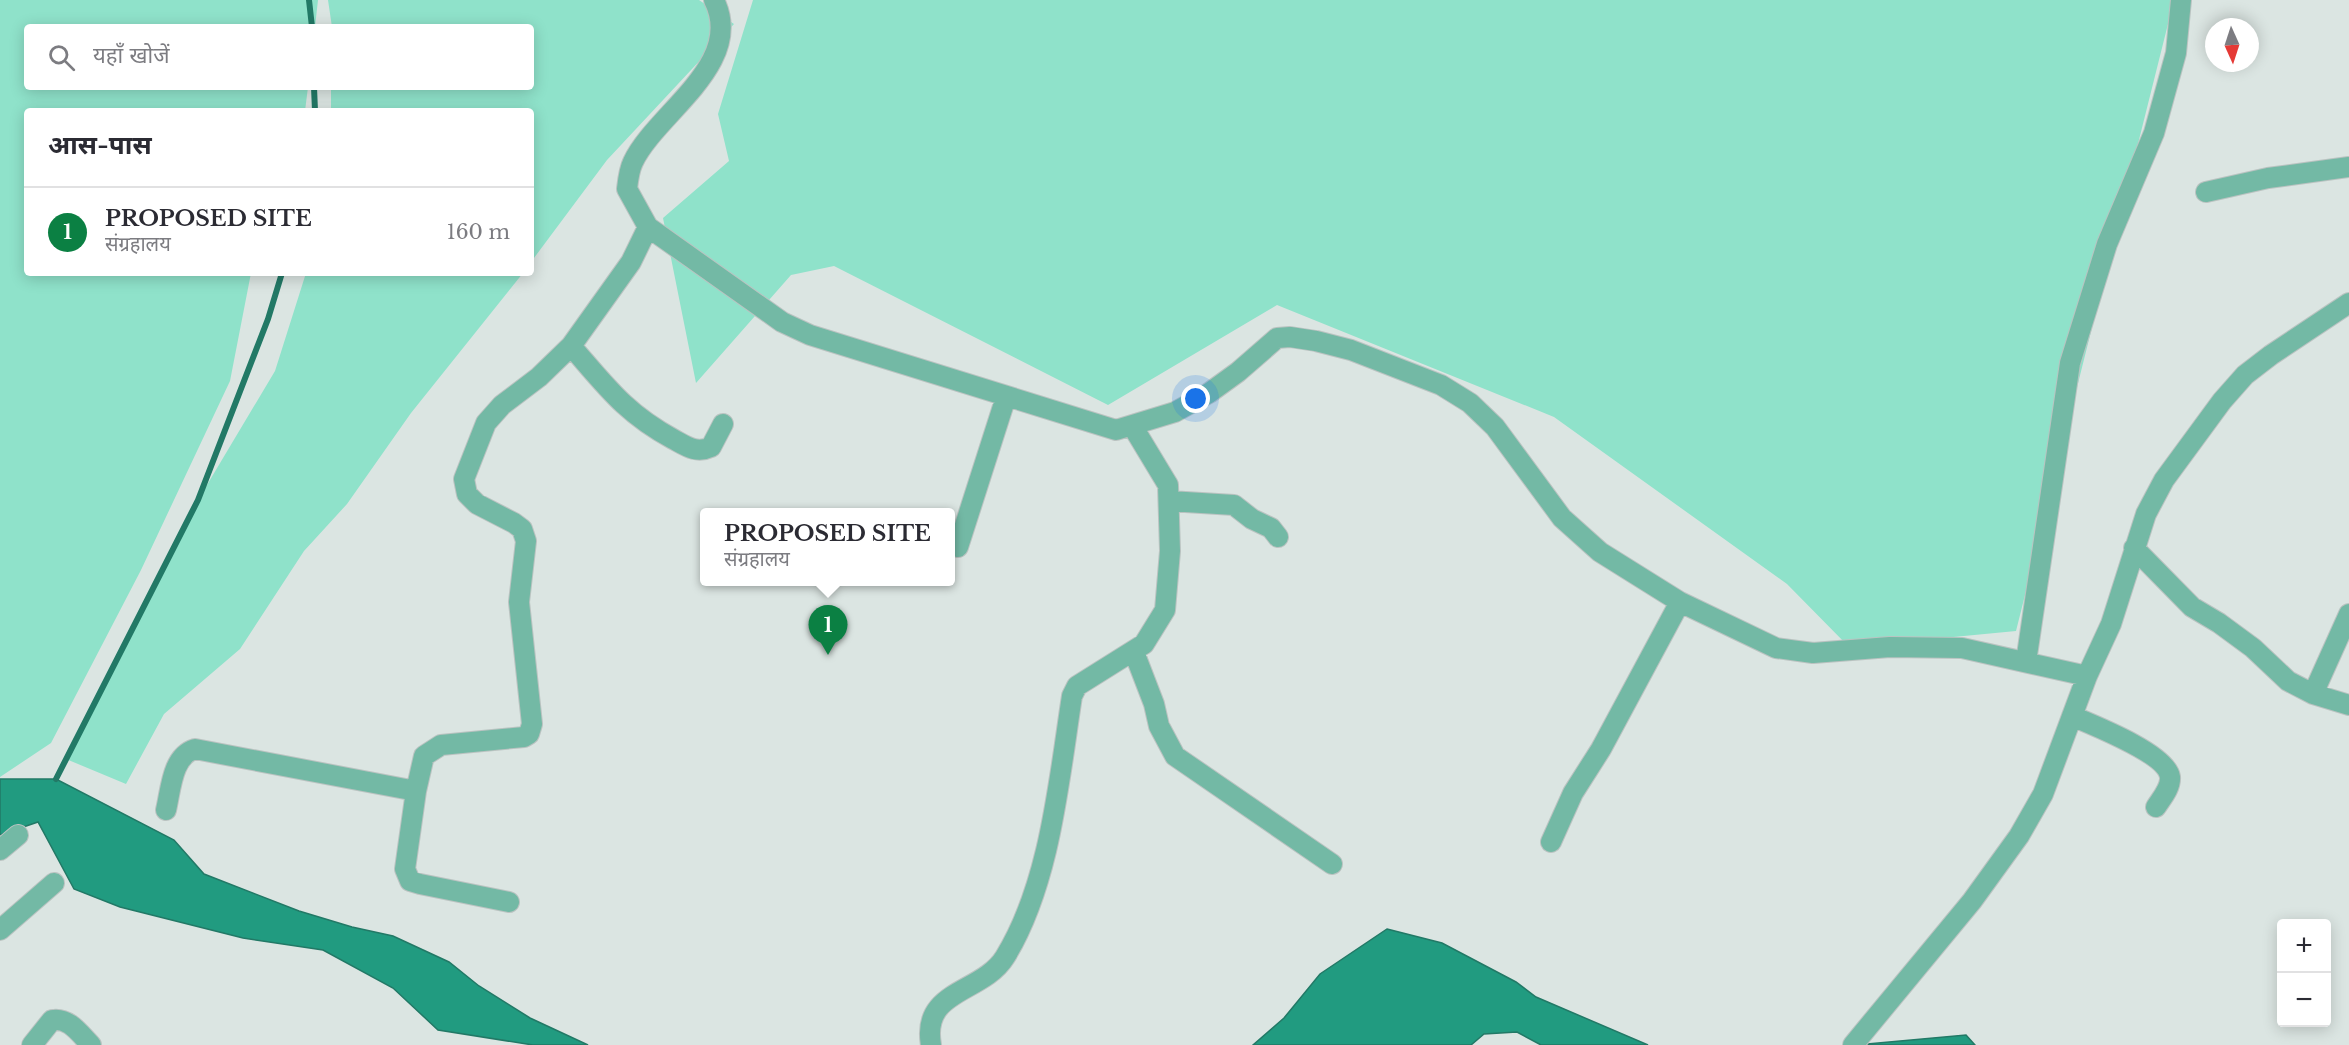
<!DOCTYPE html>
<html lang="hi">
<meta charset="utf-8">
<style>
:root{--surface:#fff;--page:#f7f7f7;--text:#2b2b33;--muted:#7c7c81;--line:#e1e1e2;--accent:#0b8043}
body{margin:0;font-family:"Libre Baskerville","Noto Sans Devanagari",serif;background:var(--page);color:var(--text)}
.controls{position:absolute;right:18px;bottom:18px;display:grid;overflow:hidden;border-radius:6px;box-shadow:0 3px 15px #0003}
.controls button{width:54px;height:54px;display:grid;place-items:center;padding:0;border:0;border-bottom:2px solid var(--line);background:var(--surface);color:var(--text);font:30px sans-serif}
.compass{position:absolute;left:2205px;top:18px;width:54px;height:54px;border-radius:50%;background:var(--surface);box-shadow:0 3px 15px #0003;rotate:177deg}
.you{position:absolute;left:1196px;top:399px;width:21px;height:21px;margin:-15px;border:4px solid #fff;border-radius:50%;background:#1a73e8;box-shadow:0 0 0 9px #1a73e833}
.badge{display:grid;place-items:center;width:39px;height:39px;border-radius:50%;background:var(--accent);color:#fff;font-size:20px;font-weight:700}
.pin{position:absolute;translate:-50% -50px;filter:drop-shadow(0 2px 3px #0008)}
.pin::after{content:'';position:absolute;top:32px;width:21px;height:18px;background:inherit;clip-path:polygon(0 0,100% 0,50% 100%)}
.popup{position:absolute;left:700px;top:508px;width:255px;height:78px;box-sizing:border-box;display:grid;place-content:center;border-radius:6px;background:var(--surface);filter:drop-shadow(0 2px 4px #0005);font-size:20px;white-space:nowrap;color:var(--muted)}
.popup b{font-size:22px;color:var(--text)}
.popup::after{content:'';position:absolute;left:50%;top:100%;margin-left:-12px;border:12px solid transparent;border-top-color:var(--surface)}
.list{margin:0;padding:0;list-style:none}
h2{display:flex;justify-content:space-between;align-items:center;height:78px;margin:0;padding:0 24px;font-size:26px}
h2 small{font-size:20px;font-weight:400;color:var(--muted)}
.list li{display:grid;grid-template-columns:39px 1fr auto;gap:18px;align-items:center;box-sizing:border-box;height:90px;padding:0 24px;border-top:2px solid var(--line)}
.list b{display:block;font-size:22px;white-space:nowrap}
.list p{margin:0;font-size:20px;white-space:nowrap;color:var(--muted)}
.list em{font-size:20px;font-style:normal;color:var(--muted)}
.icon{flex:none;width:33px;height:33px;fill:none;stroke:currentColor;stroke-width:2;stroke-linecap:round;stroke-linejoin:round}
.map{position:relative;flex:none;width:2349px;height:1045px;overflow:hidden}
.search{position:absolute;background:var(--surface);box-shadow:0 3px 15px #0003;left:24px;top:24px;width:510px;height:66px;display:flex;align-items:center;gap:15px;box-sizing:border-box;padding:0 21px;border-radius:6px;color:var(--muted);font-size:22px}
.panel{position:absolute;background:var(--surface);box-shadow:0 3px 15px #0003;left:24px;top:108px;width:510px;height:168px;border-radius:6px}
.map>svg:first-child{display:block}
.green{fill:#8fe2ca}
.water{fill:#219b80;stroke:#227966;stroke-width:1.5}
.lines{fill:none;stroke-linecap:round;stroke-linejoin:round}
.stream{stroke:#227966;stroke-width:6}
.street-casing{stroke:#bac3c1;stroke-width:22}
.street{stroke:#73b9a5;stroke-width:20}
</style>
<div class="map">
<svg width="2349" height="1045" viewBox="0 0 2349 1045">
<rect width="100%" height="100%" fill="#dbe5e2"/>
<path class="green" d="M0 0H318L315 27H27V87H308L305 111H27V273H251L230 381 141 570 51 743 0 777Z
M328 0H699L734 24 607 160 531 262V111H331V87H531V27H332Z
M753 0H2174L2016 631 1849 647 1787 584 1554 417 1277 305 1108 405 834 266 791 275 696 383 663 218 729 161 718 114Z
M306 273H523L411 413 347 504 304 551 240 649 164 714 126 784 66 759 198 500 275 371Z"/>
<path class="water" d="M0 779H56L174 840 204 874 299 911 352 927 393 936 449 962 479 986 530 1018 588 1045H533L438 1030 393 988 323 950 243 938 120 907 74 889 38 822 0 835Z
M1387 929 1442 943 1516 982 1536 997 1648 1045H1541L1517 1032 1484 1034 1471 1045H1253L1284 1018 1320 974Z
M1966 1035 1975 1045H1856Z"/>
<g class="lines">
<path class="stream" d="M309 0 312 27
M314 87 315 111
M56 779 198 500 268 319 282 273"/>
<defs>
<path id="street" d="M714 0C746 64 656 113 633 162 629 170 628 180 627 189L648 227 782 322 810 335 1116 430 1175 412 1209 393 1238 372 1277 338 1290 337 1316 341 1351 350 1441 385 1470 403 1495 427 1562 518 1600 552 1680 602 1776 648 1813 653 1890 647 1962 648 2087 676
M2206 192 2268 178 2349 167
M571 346C606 386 625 413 673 439 686 446 696 454 711 447L723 424
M1169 501 1234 505 1252 519 1271 528 1278 537
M958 547 1006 397
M2134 548 2192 607 2219 623 2253 648 2288 681 2313 694 2349 705
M1134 652 1154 704 1159 726 1175 756 1332 864
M2026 662 2070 363 2107 244 2154 133 2176 53 2181 0
M2313 694 2349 614
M2072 716C2093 725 2167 754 2170 777 2171 788 2161 799 2156 807
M166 810C171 789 172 756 195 749L416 791
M1551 842 1573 793 1601 749 1680 602
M0 850 18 835
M509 902 420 884 410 881 405 869 416 791 424 756 441 745 524 737 529 734 532 724 519 602 526 541 522 529 514 523 477 504 467 494 464 479 486 423 502 405 539 377 571 346 631 262 648 227
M0 930 54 883
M32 1045 52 1020C69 1017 80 1034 91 1045
M931 1045C921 989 982 994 1005 957 1050 884 1059 780 1072 696L1077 686 1144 644 1165 610 1170 551 1168 485 1133 427
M1853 1045 1972 901 2019 836 2043 794 2087 676 2111 624 2146 514 2164 480 2222 401 2245 375 2271 355 2349 303"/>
</defs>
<use href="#street" class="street-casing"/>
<use href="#street" class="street"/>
</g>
</svg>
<div class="controls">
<button>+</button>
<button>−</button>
</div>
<svg class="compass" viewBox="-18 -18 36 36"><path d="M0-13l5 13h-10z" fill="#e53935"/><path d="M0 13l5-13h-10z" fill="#7c7c81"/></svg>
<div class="you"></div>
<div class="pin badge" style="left:828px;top:655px">1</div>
<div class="popup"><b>PROPOSED SITE</b>संग्रहालय</div>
<div class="search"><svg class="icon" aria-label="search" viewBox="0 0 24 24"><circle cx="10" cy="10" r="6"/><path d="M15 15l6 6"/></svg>यहाँ खोजें</div>
<section class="panel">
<h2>आस-पास<small></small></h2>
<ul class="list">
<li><span class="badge">1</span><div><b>PROPOSED SITE</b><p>संग्रहालय</p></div><em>160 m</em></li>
</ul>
</section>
</div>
